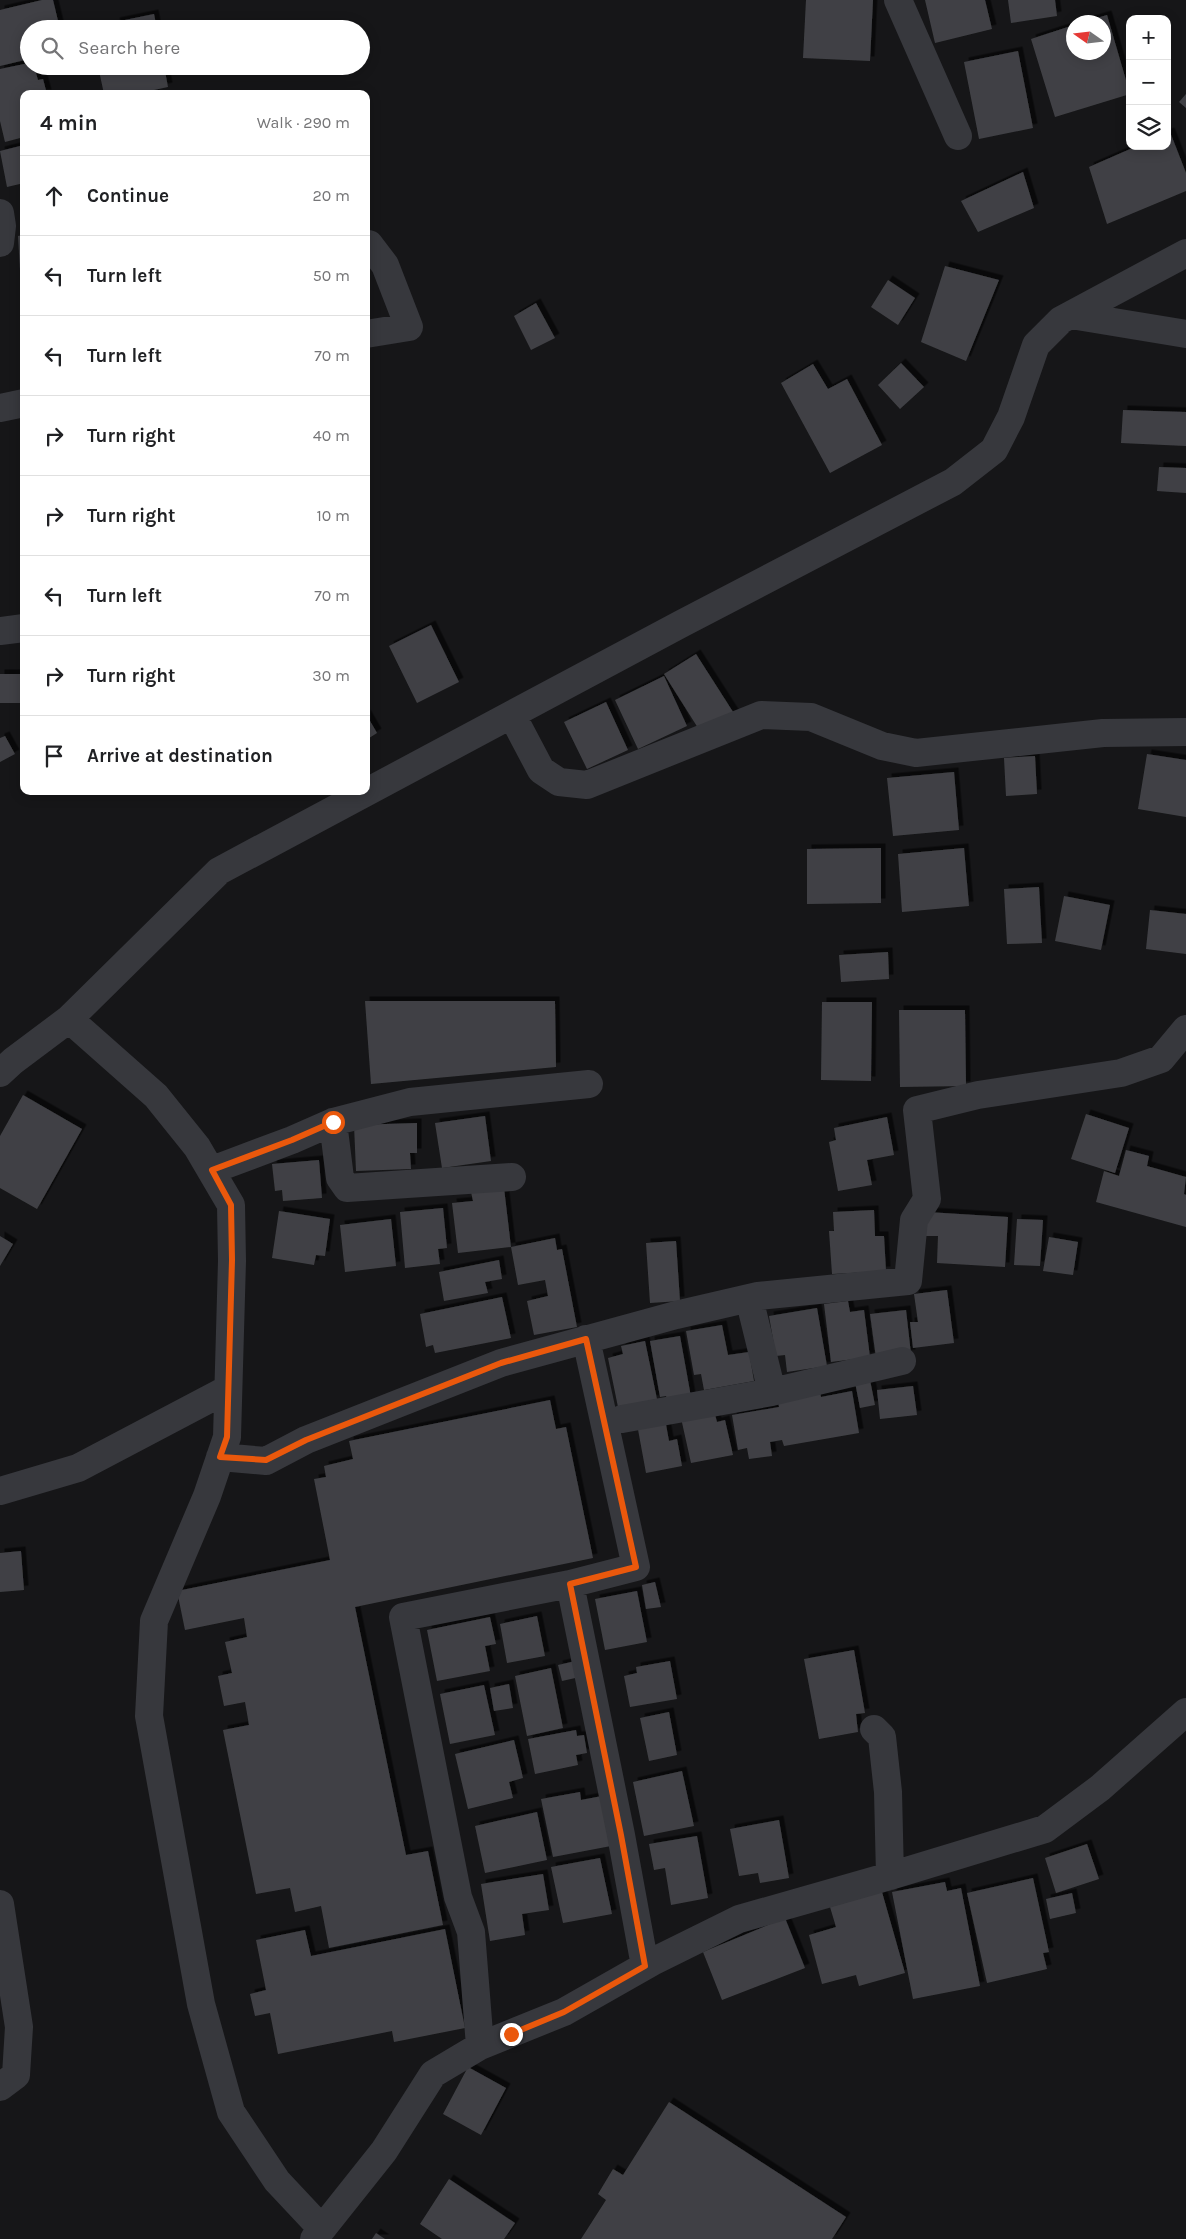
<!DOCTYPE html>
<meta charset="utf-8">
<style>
:root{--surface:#fff;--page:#f2f2f2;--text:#202124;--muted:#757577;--line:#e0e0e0}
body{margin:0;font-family:Karla,sans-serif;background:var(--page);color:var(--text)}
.controls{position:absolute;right:15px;top:15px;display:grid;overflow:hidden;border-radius:10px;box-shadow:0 2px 12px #0003}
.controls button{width:45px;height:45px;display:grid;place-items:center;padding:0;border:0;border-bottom:1px solid var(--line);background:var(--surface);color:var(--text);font:25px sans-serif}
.compass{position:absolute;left:1066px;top:15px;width:45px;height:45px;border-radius:50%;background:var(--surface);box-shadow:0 2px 12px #0003;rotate:284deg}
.stop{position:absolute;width:15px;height:15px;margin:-11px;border:4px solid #ea580c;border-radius:50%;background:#fff}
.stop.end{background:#ea580c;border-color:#fff;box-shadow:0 1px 5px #0008}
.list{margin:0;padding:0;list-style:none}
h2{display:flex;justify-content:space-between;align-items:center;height:65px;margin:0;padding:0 20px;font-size:21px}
h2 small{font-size:16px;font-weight:400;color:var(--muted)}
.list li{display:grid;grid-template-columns:32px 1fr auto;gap:15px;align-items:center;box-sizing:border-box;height:80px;padding:0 20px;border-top:1px solid var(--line)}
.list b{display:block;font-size:19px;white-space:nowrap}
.list em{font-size:16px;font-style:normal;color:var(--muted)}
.icon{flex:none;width:28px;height:28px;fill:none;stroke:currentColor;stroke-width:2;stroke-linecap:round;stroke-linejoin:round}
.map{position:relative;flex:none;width:1186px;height:2239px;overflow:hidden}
.search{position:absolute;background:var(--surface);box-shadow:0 2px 12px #0003;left:20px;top:20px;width:350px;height:55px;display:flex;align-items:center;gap:12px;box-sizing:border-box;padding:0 18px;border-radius:28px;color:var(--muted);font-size:19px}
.panel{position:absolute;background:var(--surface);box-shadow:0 2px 12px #0003;left:20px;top:90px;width:350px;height:705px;border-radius:10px}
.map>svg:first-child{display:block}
.building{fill:#404145;filter:url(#shadow)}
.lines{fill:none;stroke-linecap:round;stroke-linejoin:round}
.minor{stroke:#37383d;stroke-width:28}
.route{stroke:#ea580c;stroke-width:6}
</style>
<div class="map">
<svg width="1186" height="2239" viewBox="0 0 1186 2239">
<defs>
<filter id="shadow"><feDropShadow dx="4.5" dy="-4.5" stdDeviation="0" flood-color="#0009"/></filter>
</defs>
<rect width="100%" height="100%" fill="#161618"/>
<path class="building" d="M42 0H53L60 29H29V59L0 66V10Z
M806 0H873L870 61 803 58Z
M925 0H985L992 29 935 43Z
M1008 0H1055L1057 16 1011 23Z
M154 14 157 29H117L115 22Z
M1107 15 1130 94 1055 117 1031 39 1074 25V52H1104V22H1083Z
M1018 51 1033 128 979 139 964 62Z
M29 63V66H34L38 80 43 79 47 94H24V137L5 142 0 121V69Z
M98 66H164L168 87 154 90 155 94H132V92L104 94Z
M1186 94V108L1179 102Z
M1170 132 1186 173V191L1107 224 1089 167 1137 146H1167V133Z
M24 145V183L7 187 0 151Z
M1023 172 1034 208 978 232 961 201Z
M24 235V305H22L18 236Z
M945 266 999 280 966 361 921 342Z
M888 280 915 298 898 325 871 307Z
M536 303 555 338 531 350 514 316Z
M901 363 924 387 900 409 878 385Z
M813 364 828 389 847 379 882 445 830 473 781 383Z
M1123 410 1186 412V446L1121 443Z
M1159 467 1186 468V493L1157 491Z
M431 625 459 682 417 703 389 646Z
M696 654 735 715 698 728 664 674Z
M0 674H24V703H0Z
M664 676 687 726 638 749 615 700Z
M606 702 628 750 587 769 564 722Z
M366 714 377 733 366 740Z
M5 736 15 754 0 762V738Z
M1147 754 1186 760V817L1138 809Z
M1035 756 1037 794 1006 796 1004 758Z
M954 772 959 830 893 836 887 778Z
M881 848V903L807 904V849Z
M964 848 969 906 902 912 898 854Z
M1039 887 1042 943 1007 944 1004 889Z
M1064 896 1110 905 1101 950 1055 941Z
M1150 910 1186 914V954L1146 949Z
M888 952 889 979 841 982 839 955Z
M365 1001H555L556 1067 371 1084Z
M822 1002H872L871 1081 821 1080Z
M899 1010H965L966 1086 900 1087Z
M23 1095 82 1129 37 1209 0 1188V1136Z
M1086 1114 1129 1128 1115 1173 1071 1159Z
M485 1116 491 1161 442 1168 435 1123Z
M887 1117 894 1155 867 1160 872 1185 838 1191 829 1142 836 1140 834 1128Z
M417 1123V1153H410L411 1169 356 1171 354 1125Z
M1126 1150 1149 1156 1147 1166 1186 1177 1184 1194 1186 1195V1227L1096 1202 1104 1171 1119 1176Z
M319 1160 322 1198 283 1201 282 1190 275 1191 272 1164Z
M504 1188 511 1247 458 1253 452 1203 473 1201 471 1192Z
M443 1208 447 1248 438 1249 440 1264 405 1268 400 1212Z
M874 1210 875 1236H884L886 1271 832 1274 829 1231H834L833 1212Z
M279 1211 330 1219 325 1256 316 1255 314 1265 272 1258Z
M927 1212 1008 1217 1005 1267 937 1263 938 1236H925Z
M391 1219 396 1266 345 1272 340 1225Z
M1017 1219 1043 1220 1040 1266 1014 1265Z
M0 1236 13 1244 0 1266Z
M1049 1237 1078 1242 1073 1275 1043 1271Z
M555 1238 557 1250 562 1249 577 1327 534 1335 527 1301 548 1296 545 1280 518 1285 511 1247Z
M676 1241 680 1301 650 1303 646 1243Z
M499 1260 502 1279 485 1282 488 1293 444 1301 439 1272Z
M947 1290 954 1343 913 1348 910 1322H918L914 1294Z
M502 1297 511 1338 435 1353 433 1345 426 1347 420 1314Z
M848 1301 850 1312 864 1310 870 1357 831 1362 824 1304Z
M817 1308 827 1366 787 1372 785 1355 776 1356 769 1316Z
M906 1310 911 1354 876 1358 870 1314Z
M722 1325 728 1355 749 1352 754 1381 704 1390 701 1374 694 1375 686 1331Z
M680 1336 691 1397 668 1402 666 1396 660 1397 650 1341Z
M645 1341 657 1399 618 1407 608 1358 623 1354 621 1346Z
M870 1380 875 1405 860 1408 855 1382Z
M913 1386 917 1415 880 1419 877 1390Z
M819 1387 821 1397 852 1391 859 1433 784 1446 782 1440 770 1442 772 1456 749 1459 747 1448 738 1450 732 1415 779 1407 777 1395Z
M550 1400 556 1429 566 1427 593 1558 355 1607 406 1855 428 1851 443 1925 329 1948 321 1906 295 1912 290 1888 256 1894 223 1730 249 1725 245 1702 224 1706 218 1676 232 1673 225 1642 247 1637 244 1618 185 1630 177 1591 330 1560 314 1479 326 1477 324 1466 353 1459 349 1441Z
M714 1411 717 1422 725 1420 733 1455 691 1463 681 1418Z
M665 1419 669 1441 677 1439 682 1466 646 1473 637 1424Z
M21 1551 24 1590 0 1592V1553Z
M655 1582 661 1607 646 1609 642 1585Z
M637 1591 647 1642 605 1650 595 1599Z
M537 1616 545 1656 507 1663 500 1624Z
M490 1617 496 1644 485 1646 490 1671 437 1681 427 1630Z
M854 1650 865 1713 856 1714 858 1732 819 1739 804 1659Z
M580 1660 584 1676 562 1681 558 1665Z
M670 1661 677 1699 630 1707 624 1676 637 1673 636 1667Z
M551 1668 563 1728 527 1736 515 1676Z
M509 1684 513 1708 494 1711 490 1688Z
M484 1685 495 1735 450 1744 440 1694Z
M669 1712 677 1755 649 1761 640 1718Z
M576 1730 577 1736 584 1735 587 1753 576 1755 578 1765 535 1774 528 1739Z
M514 1740 523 1778 509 1782 513 1798 468 1809 455 1754Z
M682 1771 694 1826 644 1836 633 1782Z
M580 1792 581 1800 602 1796 611 1846 553 1857 541 1799Z
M537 1812 547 1860 485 1873 475 1826Z
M779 1820 789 1878 760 1883 758 1873 739 1876 730 1829Z
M697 1836 708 1898 671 1905 665 1868 654 1870 649 1844Z
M1087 1844 1099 1879 1056 1893 1045 1858Z
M600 1858 612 1914 563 1923 551 1867Z
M543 1874 549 1910 522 1914 525 1935 490 1941 481 1884Z
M1033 1878 1049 1952 1043 1953 1047 1969 987 1983 967 1893Z
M945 1882 947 1891 961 1888 980 1986 913 1999 892 1892Z
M882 1892 905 1973 859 1986 856 1975 822 1984 809 1935 836 1927 830 1907Z
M1072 1893 1076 1913 1050 1919 1046 1899Z
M785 1918 805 1968 722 2000 703 1952Z
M445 1929 465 2028 394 2042 392 2031 278 2054 270 2013 255 2016 250 1994 266 1990 256 1940 305 1930 311 1956Z
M468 2067 506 2088 481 2135 443 2114Z
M669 2102 846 2217 832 2239H581L606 2200 598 2194 613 2169 623 2175Z
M449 2179 515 2223 504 2239H442L420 2224Z
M376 2233 385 2239H372Z"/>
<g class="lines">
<path class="minor" d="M898 0 958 136
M0 213 2 226 0 243
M1071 315 1186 334
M366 334 409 327 385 265 369 244
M0 408 24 403
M0 631 24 628
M512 715 541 770 559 782 587 785 761 715 811 717 882 746 916 753 1103 733 1186 732
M69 1019 156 1096 197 1147 231 1205 232 1261 227 1437 207 1496 154 1621 149 1716 201 2004 231 2112 277 2181 322 2229
M0 1073 13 1061 69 1019 219 871 681 624 953 482 994 450 1011 417 1036 345 1061 320 1186 253
M333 1122 340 1178 347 1188 512 1177
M212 1170 292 1140 333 1122 410 1102 589 1084
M772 1392 902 1361
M622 1419 772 1392 749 1298
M220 1457 266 1461 306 1440 501 1363 676 1315 758 1296 908 1281 914 1220 927 1199 917 1110 978 1095 1121 1073 1161 1059 1186 1029
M0 1491 78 1468 228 1389
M570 1584 621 1835 645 1966
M874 1729 882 1737 888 1792 890 1876
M0 1904 19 2027 16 2075 0 2087
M480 2046 471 1932 458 1897 403 1617 570 1584 636 1567 586 1339
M314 2239 384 2151 433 2074 480 2046 564 2012 652 1962 739 1919 890 1876 1045 1829 1100 1788 1186 1712"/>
</g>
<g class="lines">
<path class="route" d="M333 1122 292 1140 212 1170 231 1205 232 1260 227 1437 220 1457 266 1460 306 1440 501 1363 586 1339 636 1567 570 1584 621 1835 645 1966 564 2012 511 2034"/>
</g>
</svg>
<div class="controls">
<button>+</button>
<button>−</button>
<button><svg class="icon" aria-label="layers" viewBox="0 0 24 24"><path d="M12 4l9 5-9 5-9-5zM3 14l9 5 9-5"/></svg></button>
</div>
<svg class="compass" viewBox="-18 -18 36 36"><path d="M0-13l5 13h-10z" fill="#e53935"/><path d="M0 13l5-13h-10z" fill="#757577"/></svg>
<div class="stop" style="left:333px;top:1122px"></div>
<div class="stop end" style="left:511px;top:2034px"></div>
<div class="search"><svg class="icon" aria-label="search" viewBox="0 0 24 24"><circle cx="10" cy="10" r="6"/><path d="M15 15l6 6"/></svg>Search here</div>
<section class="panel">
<h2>4 min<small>Walk · 290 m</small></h2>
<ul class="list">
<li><svg class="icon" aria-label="ahead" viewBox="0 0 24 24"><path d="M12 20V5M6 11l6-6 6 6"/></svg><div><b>Continue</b></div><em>20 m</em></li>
<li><svg class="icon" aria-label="left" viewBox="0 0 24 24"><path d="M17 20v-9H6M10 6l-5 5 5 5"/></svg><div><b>Turn left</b></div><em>50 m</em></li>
<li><svg class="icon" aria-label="left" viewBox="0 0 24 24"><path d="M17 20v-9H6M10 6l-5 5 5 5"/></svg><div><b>Turn left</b></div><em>70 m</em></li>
<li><svg class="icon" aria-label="right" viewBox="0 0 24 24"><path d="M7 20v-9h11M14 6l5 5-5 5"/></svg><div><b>Turn right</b></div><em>40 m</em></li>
<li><svg class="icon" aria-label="right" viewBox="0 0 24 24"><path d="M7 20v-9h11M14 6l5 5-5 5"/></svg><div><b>Turn right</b></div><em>10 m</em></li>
<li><svg class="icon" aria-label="left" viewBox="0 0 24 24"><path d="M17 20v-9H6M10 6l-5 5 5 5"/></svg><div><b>Turn left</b></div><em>70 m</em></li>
<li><svg class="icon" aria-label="right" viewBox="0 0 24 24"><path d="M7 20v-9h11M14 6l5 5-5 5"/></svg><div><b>Turn right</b></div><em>30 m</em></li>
<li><svg class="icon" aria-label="arrive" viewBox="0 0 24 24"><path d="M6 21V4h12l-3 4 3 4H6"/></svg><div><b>Arrive at destination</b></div></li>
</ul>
</section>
</div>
